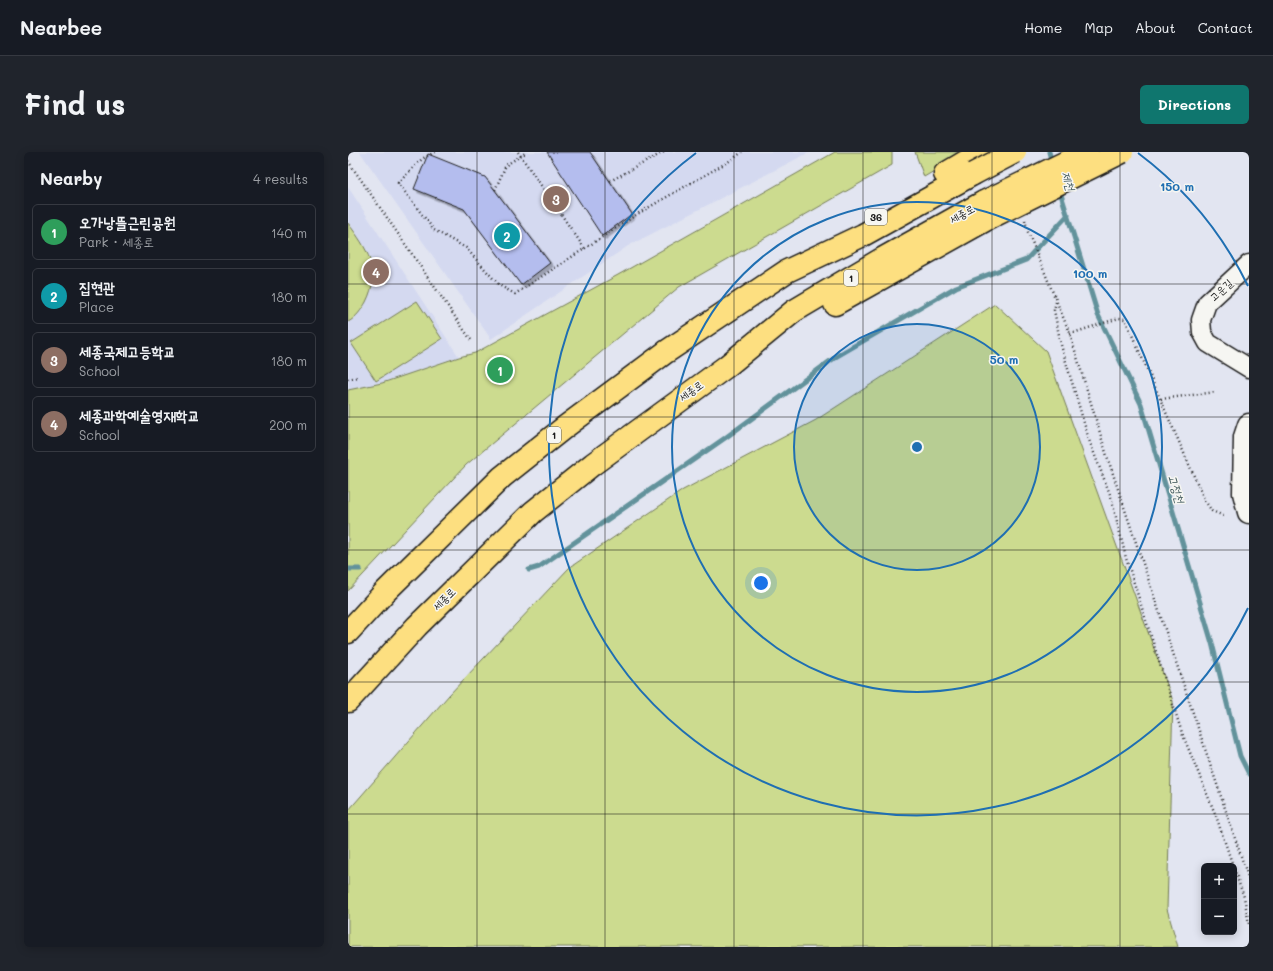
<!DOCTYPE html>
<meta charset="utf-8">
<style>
:root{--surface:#171b24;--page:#20242c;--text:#f1f3f6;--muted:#9ea1a6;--line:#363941;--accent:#0f766e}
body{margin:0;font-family:Mali,"Poor Story",sans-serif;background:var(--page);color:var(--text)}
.controls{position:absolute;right:12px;bottom:12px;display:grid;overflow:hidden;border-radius:6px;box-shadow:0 2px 10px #0003}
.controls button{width:36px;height:36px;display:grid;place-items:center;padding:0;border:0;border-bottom:1px solid var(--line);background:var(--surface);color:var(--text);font:20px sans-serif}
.you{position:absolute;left:413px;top:431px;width:14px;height:14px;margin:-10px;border:3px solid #fff;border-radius:50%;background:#1a73e8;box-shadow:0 0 0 6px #1a73e833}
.badge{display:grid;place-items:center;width:26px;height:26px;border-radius:50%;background:var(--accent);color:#fff;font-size:13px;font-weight:700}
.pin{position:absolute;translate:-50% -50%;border:2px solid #fff;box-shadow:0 1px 4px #0006}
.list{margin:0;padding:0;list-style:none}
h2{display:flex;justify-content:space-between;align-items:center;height:52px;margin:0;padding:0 16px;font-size:17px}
h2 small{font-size:13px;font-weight:400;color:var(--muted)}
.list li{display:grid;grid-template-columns:26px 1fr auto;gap:12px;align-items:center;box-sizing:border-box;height:56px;margin:0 8px 8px;padding:0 8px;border:1px solid var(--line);border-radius:6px}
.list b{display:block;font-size:15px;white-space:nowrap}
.list p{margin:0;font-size:13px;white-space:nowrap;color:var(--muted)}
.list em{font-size:13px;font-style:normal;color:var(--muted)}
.map{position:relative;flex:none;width:901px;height:795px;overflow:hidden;border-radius:6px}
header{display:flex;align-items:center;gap:24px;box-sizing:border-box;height:56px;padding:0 20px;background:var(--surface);border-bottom:1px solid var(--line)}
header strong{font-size:19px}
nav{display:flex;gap:22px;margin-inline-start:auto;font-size:14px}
.intro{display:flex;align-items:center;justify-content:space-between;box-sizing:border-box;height:96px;padding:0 24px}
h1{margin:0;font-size:28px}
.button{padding:10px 18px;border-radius:6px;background:var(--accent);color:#fff;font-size:14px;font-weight:700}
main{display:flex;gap:24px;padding:0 24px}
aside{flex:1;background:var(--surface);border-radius:6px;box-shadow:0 2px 10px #0003}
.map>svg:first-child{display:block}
.built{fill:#d4d9f0}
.green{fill:#ccdb8f;stroke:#747c56}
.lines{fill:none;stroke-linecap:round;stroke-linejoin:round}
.stream{stroke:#62929b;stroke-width:5}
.building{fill:#b4bdee;stroke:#1c1c1c;filter:url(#shadow)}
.minor-casing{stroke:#1c1c1c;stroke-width:21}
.tertiary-casing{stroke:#1c1c1c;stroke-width:25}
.trunk-casing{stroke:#1c1c1c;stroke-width:25}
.path{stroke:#1c1c1c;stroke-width:2.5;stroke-dasharray:1 3;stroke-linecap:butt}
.minor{stroke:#f6f6f2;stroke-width:18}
.tertiary{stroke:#f6f6f2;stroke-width:22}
.trunk{stroke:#fddf80;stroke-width:22}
.trunk-bridge-casing{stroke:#1c1c1c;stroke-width:25;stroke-linecap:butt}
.trunk-bridge{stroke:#fddf80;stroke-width:22}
.grid{fill:none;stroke:#1c1c1c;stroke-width:1;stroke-opacity:0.55}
.ring{fill:none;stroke:#1f6fb2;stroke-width:2}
.labels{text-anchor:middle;stroke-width:3;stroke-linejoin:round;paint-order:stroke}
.shield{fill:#f6f6f2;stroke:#5d5d5c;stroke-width:1}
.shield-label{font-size:10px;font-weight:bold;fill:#1c1c1c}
.street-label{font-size:11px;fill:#1c1c1c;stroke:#f6f6f2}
.water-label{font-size:12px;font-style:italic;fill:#3f575b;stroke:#f6f6f2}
.centre{fill:#1f6fb2;stroke:#f6f6f2;stroke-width:2}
.ring-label{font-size:12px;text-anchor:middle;font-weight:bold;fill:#1f6fb2;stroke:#f6f6f2;stroke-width:3;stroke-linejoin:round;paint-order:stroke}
</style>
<header>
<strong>Nearbee</strong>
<nav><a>Home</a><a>Map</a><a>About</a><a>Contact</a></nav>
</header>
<div class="intro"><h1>Find us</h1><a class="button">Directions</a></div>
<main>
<aside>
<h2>Nearby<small>4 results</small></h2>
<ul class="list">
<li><span class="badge" style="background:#2e9e5b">1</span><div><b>오가낭뜰근린공원</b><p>Park · 세종로</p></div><em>140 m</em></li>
<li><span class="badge" style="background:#0f9aa8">2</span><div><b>집현관</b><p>Place</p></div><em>180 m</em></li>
<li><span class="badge" style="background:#8d6e63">3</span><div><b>세종국제고등학교</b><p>School</p></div><em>180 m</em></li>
<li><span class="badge" style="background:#8d6e63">4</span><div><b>세종과학예술영재학교</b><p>School</p></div><em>200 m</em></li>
</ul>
</aside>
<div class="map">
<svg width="901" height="795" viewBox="0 0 901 795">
<defs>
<filter id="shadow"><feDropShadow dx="3.5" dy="3.5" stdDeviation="0" flood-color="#0004"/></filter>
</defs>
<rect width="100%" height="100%" fill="#e2e5f1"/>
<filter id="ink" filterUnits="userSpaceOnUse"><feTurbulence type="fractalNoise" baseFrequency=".025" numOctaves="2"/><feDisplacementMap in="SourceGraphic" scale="8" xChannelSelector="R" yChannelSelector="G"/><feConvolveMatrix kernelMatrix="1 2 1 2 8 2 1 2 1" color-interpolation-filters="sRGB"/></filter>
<g filter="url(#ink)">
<path class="built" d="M12 0H462L280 94 143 187Z
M0 35 111 205 34 231 0 238Z"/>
<path class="green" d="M487 0H544V13L331 135 118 313 0 439V238L34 231 111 205 127 201 270 123Z
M567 0H618L576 25Z
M0 71C19 97 34 118 18 150 14 157 8 166 0 170Z
M69 149 94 187 28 229 3 191Z
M647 152 698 199 825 549 819 757 830 795H0V659L101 543 221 416 335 338 468 268Z"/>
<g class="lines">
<path class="stream" d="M701 0 704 11
M711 36 750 163 793 252 864 491 892 604 901 622
M0 417H12
M181 418 191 415 377 286 489 204 608 135 678 108 720 63"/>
</g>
<path class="building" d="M199 0H242L284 62 254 84Z
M80 2 137 25 202 111 173 133 116 57 66 37Z"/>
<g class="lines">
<defs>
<path id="minor" d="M901 112 859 151 853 168 854 180 860 191 901 216"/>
<path id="tertiary" d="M901 273 897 285 896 341 901 360"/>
<path id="trunk" d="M597 22 634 0
M487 152 641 66
M0 480 36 441 154 325 217 275 318 200 439 119 515 83 625 22
M0 549 69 474 185 360 245 312 379 214 446 159 534 107 636 50"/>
</defs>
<use href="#minor" class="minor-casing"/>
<use href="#tertiary" class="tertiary-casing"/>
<use href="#trunk" class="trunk-casing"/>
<path class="path" d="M87 0 74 7 50 31 86 78 118 96 151 133 167 142 291 61 385 7 394 0
M170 0 237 97
M0 9 123 188
M262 29 316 0
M147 38 158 13 179 0
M677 68 680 80 722 182 759 304 901 728
M708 150 706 158 713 193 741 288 763 345 778 406 834 581 868 664 885 714
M722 182 771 166 777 167 857 349 864 359 876 364
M0 227 10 225
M813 247 868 240
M886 717 896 745 901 772"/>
<use href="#minor" class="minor"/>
<use href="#tertiary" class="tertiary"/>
<use href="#trunk" class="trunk"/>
<defs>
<path id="trunk-bridge" d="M625 22 667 0
M636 50 739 0
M641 66 774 0"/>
</defs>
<use href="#trunk-bridge" class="trunk-bridge-casing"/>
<use href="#trunk-bridge" class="trunk-bridge"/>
</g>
</g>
<path class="grid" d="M129 0V795M257 0V795M386 0V795M515 0V795M644 0V795M772 0V795M0 132H901M0 265H901M0 398H901M0 530H901M0 662H901"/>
<circle cx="569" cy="295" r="123" fill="#1f6fb2" fill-opacity=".12"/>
<g class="ring">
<circle cx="569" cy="295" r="123"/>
<circle cx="569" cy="295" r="245"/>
<path d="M900 456A368 368 0 1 1 348 1M790 1A368 368 0 0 1 900 134"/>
</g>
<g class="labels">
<g class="shield">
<rect x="517" y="57" width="22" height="16" rx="3"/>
<rect x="496" y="118" width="14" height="16" rx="3"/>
<rect x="199" y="275" width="14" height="16" rx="3"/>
</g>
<g class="shield-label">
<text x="528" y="69">36</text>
<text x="503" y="130">1</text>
<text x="206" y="287">1</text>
</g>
<g class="street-label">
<text transform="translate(614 62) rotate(-29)" y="4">세종로</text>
<text transform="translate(873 138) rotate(-43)" y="4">고운길</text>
<text transform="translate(343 239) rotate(-36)" y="4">세종로</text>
<text transform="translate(96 447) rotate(-45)" y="4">세종로</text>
</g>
<g class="water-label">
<text transform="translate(720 29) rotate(73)" y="4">제천</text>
<text transform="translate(828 337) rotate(73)" y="4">고정천</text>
</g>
</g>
<circle cx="569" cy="295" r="6" class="centre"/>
<g class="ring-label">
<text x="829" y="39">150 m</text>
<text x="742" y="126">100 m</text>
<text x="656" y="212">50 m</text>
</g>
</svg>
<div class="controls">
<button>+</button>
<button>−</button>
</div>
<div class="you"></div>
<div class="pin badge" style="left:152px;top:218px;background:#2e9e5b">1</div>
<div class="pin badge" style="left:159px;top:84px;background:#0f9aa8">2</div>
<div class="pin badge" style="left:208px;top:47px;background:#8d6e63">3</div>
<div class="pin badge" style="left:28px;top:120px;background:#8d6e63">4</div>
</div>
</main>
